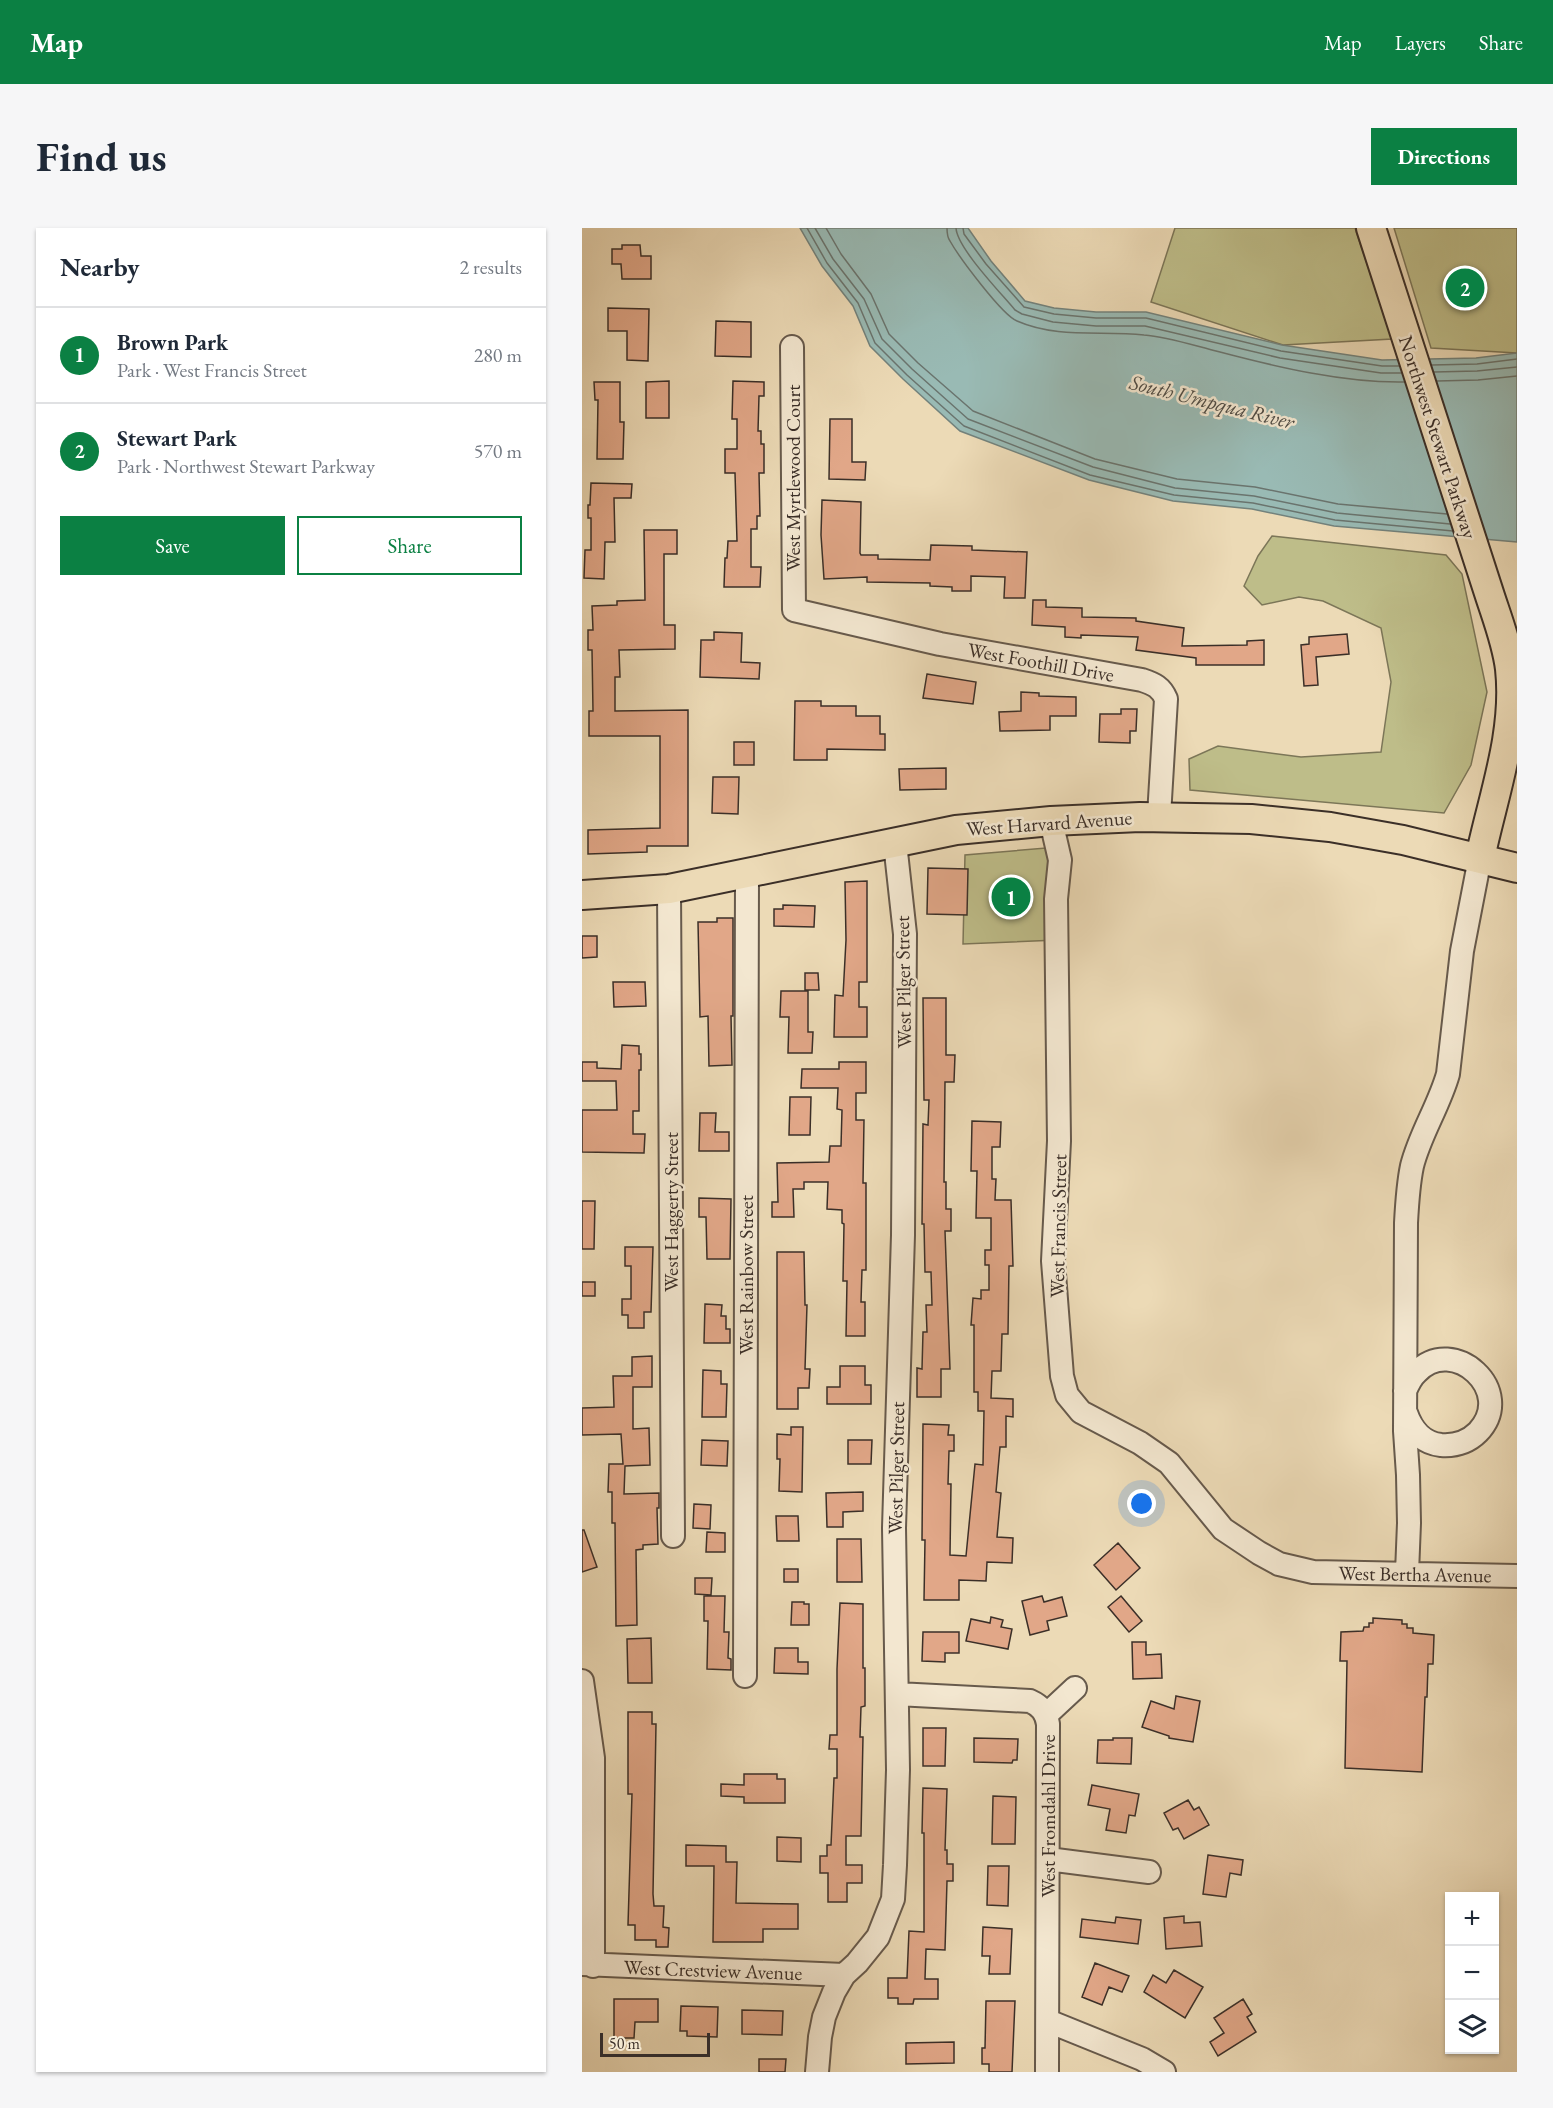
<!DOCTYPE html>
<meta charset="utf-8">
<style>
:root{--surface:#fff;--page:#f6f6f7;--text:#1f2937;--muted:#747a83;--line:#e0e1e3;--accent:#0b8043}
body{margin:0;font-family:"EB Garamond",serif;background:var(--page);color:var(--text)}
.controls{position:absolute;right:18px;bottom:18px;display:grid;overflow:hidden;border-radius:0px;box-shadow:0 2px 4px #0004}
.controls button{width:54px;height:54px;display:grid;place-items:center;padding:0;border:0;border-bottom:2px solid var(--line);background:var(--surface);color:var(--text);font:30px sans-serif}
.scale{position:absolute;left:18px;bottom:15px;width:110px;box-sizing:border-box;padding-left:6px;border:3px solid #3b2f28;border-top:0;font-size:16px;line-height:21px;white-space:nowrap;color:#3b2f28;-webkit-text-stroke:4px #f3e7d0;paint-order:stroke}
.you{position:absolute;left:560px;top:1276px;width:21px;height:21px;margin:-15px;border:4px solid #fff;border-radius:50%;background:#1a73e8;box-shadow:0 0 0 9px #1a73e833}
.badge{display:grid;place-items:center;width:39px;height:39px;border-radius:50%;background:var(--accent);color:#fff;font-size:20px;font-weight:700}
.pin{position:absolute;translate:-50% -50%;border:3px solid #fff;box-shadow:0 2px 6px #0006}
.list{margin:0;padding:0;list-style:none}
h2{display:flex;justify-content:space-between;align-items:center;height:78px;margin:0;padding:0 24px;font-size:26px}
h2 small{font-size:20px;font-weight:400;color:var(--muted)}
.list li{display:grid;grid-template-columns:39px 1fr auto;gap:18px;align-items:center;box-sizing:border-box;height:96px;padding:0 24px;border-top:2px solid var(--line)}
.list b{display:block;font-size:22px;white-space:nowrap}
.list p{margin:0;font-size:20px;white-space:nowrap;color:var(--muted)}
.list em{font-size:20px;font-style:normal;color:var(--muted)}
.actions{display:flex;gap:12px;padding:18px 24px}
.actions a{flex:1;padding:14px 0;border:2px solid var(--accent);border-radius:0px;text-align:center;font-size:21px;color:var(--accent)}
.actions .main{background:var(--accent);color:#fff}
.icon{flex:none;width:33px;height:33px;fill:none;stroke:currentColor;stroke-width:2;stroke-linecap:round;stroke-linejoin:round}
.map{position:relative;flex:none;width:935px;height:1844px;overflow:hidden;border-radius:0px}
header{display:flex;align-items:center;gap:36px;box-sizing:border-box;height:84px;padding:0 30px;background:var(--accent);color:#fff}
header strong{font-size:28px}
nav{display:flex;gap:33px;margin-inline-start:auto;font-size:21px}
.intro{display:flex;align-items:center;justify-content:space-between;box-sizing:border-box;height:144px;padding:0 36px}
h1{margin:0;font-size:42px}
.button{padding:15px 27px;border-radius:0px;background:var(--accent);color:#fff;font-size:21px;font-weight:700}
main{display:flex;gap:36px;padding:0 36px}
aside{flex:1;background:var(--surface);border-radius:0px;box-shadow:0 2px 4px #0004}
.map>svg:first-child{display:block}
.green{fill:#bebd89;stroke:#7c7658;stroke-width:1.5}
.water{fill:#99bab4;stroke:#73827c;stroke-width:1.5}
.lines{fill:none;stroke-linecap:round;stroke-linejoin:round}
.shore{stroke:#6a746e;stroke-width:1.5}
.building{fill:#e1a788;stroke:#3b2f28;stroke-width:1.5}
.minor-casing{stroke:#675a4c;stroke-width:26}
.major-casing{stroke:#3b2f28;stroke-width:32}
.minor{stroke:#f3e7d0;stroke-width:22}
.major{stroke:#ecdab6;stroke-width:28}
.labels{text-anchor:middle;stroke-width:5;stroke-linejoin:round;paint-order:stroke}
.street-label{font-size:20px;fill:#3b2f28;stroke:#f3e7d0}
.water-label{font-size:21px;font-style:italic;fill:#4e4b44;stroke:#f3e7d0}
</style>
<header>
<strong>Map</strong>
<nav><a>Map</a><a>Layers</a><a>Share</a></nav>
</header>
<div class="intro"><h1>Find us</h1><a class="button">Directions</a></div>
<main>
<aside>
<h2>Nearby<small>2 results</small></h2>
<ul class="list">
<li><span class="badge">1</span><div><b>Brown Park</b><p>Park · West Francis Street</p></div><em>280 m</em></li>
<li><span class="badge">2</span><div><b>Stewart Park</b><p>Park · Northwest Stewart Parkway</p></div><em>570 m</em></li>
</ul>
<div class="actions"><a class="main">Save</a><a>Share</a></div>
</aside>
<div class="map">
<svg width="935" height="1844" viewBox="0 0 935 1844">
<rect width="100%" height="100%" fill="#ecdab6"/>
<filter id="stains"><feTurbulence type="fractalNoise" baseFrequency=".00333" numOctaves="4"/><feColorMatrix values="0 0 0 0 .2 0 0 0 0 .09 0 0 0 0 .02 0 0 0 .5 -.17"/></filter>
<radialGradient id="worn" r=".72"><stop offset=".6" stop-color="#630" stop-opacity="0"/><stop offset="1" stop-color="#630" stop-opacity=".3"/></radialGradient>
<path class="green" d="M593 0H773L810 111 701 117 569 74Z
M812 0H935V125L849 120Z
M690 308 864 327 880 346 905 464 889 537 862 585 608 562 607 531 636 518 719 529 799 524 809 454 799 400 741 373 717 369 680 377 662 358 676 328Z
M476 619 475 712 381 716 383 627Z"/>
<path class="water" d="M218 0H386L409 33 443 73 472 80 514 84H564L700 117 800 132 894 130 935 125V314L752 298 670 281 591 273 507 252 378 203 321 151 288 118 271 78 240 38Z"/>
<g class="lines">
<path class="shore" d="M225 0 245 35 276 75 293 115 325 147 382 198 508 247 592 267 671 275 753 292 871 303
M233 0 251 31 282 71 300 111 330 141 386 191 511 239 593 260 672 268 755 285 868 296
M244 0 259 26 289 66 307 106 336 135 391 183 513 231 595 251 673 259 756 276 865 286
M365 0C365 5 365 9 368 13 377 29 420 87 435 93 476 111 520 102 562 107 587 109 613 118 638 124 695 139 762 155 822 154
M374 0C375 20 419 65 433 82L440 86 471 94 514 98H563L698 130 799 145H819
M381 0 382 6 404 36 442 79 472 86 514 90H564L699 123 800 138H817
M850 137 895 136 935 131
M852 144 895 143 935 139
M855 153 896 152 935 148"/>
</g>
<path class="building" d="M40 17H58L59 28H69V51H40L39 36H30V21H40Z
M26 80 67 81 66 133 45 132V103H26Z
M134 93 169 94V129L133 128Z
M87 153V190H64V154Z
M151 153 182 154V168H177L176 203H179V216H182V245H177L178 288H175V301H169V339H179L178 359H142L143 330H145L146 313H155L153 245H143V221H155V191H150Z
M12 154H38V194H42L41 231H15L16 172H13Z
M248 191H270V234H284L283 252 247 251Z
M9 255 50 256 49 270H32L33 314H23L22 351 2 350 3 322H9V290H6V277H8Z
M240 272 279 274 278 325 279 327H296V331L348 332 349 317 390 318V322L445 324 443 370H422L423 349 389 348V363H370V359L348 358V355L285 354V349L242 351 239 307Z
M62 302H95V326H82V397H93V421L37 422 38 449H33V483L106 482V618H65V624L6 626V602L78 600V508H7V483H11L10 422H6V402H11L10 378 35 377V373L63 372Z
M451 372H464V379L500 380V389L554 390V393L602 400 600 418 665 417V413L682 412V437H614V430L554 422 556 409 499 407V410L483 409V399L450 397Z
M132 404 160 405 159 434 178 435 177 451 118 449 119 412H132Z
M765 406 767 426 734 429 736 457 722 458 719 417 727 416V409Z
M345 446 394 454 391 476 341 470Z
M439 464 457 465V468L494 469V488H468V502L418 503 417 484 439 483Z
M213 473H239V478H274V488H298V506H303V522L245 521V532H212Z
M539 481H555L554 503H548V515L517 514 518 486H539Z
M152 514H172V537H152Z
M364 540V561L318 562 317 541Z
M131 549H157L156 586 130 585Z
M346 640 386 641 385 687 345 686Z
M285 653V754H277V779H285V809H252L253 767 261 768 264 712 263 654Z
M201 677 233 678 232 699 192 698V681H201Z
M135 690H151V788H149L150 837 127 838 126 788 118 789 116 694H135Z
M0 708H15V729L0 730Z
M223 745H236L237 762H223Z
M31 754H63L64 778 32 779Z
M199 763H226V804H231L230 825H206L207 789H198Z
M341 770H364V827H373L372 854H363L362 954H364V981H369V1003H363L368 1141H359V1169H335V1140L340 1141 341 1104H345L344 1077H350L349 1044H343L342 996H340L341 896 346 897 347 872H342Z
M40 817 57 818V826H59V842H57V883H51V906H63L62 925 0 924V882H35L34 853H0V834H15V840L39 841Z
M257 834H284V865H274V892H282L281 955H284V1042H280L279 1074H283V1108H264L265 1053H261L262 996 260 995V982L245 981 246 954H222V961H211L212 989H190V974H196L195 935 247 934 248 918H259L260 882 255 881 256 860H219L220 841H257Z
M208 869H229L228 907H207Z
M118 885H134L133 904H147V923H117Z
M390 893 419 894 418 919H410V951H414L413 972H429L431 1038H427L426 1106H420L419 1143H410L409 1170 431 1171V1189L424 1188V1219H418L414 1264 419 1265 415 1309 431 1310 430 1335 405 1334 404 1353 377 1352V1372H342L343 1312H340L341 1196 367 1197 366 1207H372V1223H367L366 1256H369L368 1327 384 1328 393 1236 401 1237 402 1183H396V1164H392V1097H389L391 1070 399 1071V1062H407V1037H403V1022H409V990H394L395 943H389Z
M117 970 149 971 148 1031H125L124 989H117Z
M0 973H13L12 1021H0Z
M43 1019H71L69 1084H62V1100H46V1087H40V1071H49V1038H43Z
M195 1024H222L223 1077H225L223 1141H228L227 1160H216V1181H195Z
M0 1054H13V1068H0Z
M123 1076 140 1077 139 1088H144V1101H148V1115H122Z
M70 1128V1159H51V1201L67 1200 68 1237 43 1238 42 1266 77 1265V1280H75L76 1316 61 1317V1321L54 1322 55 1397 34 1398 33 1295H30V1264H26L27 1236H41L39 1206 0 1207V1180L32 1179 31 1148H50V1129Z
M258 1138H283V1157H289V1176H245V1159H258Z
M121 1142 139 1143V1156H145L144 1189H120Z
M209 1199H221L220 1264 197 1263 198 1231H195V1206L209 1207Z
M120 1212 146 1213 145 1238 119 1237Z
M266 1212H290L289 1236H266Z
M281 1264V1283L261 1284V1299H245L244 1265Z
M112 1276 129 1277 128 1301 111 1300Z
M194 1288H216L217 1313H195Z
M0 1302H2L15 1339 0 1344Z
M125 1304 143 1305V1324H124Z
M255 1311H279L280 1354H255Z
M536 1315 558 1340 534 1362 512 1337Z
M202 1341H216V1354H202Z
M113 1350H130L129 1367 113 1366Z
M122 1368H143L142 1404H147L146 1430 149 1431V1442L125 1441 126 1393H122Z
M460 1368 462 1374 480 1369 485 1388 465 1393 467 1402 448 1407 440 1373Z
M539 1368 560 1393 547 1404 526 1379Z
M210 1374H222V1376H227V1397H209Z
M258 1375 281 1376V1440H283V1478L279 1479 278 1509H281L279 1608H264V1637H280V1655H265V1674H246V1645H238V1628H245V1617H249L252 1550H255V1521H247L248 1507H255V1441Z
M409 1389 421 1392 419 1399 430 1401 426 1421 384 1413 389 1391 408 1395Z
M791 1390 820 1392V1396H825V1400H831V1405L852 1407 851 1436H846L845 1469H843L840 1544 763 1540 765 1433H758L759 1404 781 1403 782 1399H787V1395H791Z
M341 1404H377V1425H363V1434L340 1433Z
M69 1410 70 1455H46L45 1411Z
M550 1414H564V1427L579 1426 580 1450 551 1451Z
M193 1420H216V1434H226V1446L192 1445Z
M594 1468 618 1473 611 1514 587 1510V1508L560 1499 569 1473 592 1481Z
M46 1484H70V1496H74L71 1666 72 1678H82L81 1699 87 1700 86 1719H74V1712H53V1697H46L50 1566H46Z
M341 1500H364L363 1538H341Z
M392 1510 436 1511 435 1532H431L430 1535 392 1534Z
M531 1510H550L549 1536 515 1535 516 1512H531Z
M162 1546H195V1551H203V1575H162V1569L139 1568V1556L162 1557Z
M510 1557 557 1566 553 1588 547 1587 544 1605 524 1602 528 1581 506 1577Z
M341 1560 365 1561 363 1622H365V1636H371V1653H365L363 1722 344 1721 343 1751H356V1771H332L331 1776H316V1770H306V1750H325L327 1703 342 1704V1605H340Z
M411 1568 434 1569 433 1616H410Z
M606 1572 612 1582 617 1579 627 1597 602 1611 596 1600 591 1602 582 1585Z
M195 1609 219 1610V1634L195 1633Z
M104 1617 144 1618V1634H155L154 1675 216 1676V1701H181V1714H131L132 1638H104Z
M626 1627 661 1632 659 1647 648 1645 644 1669 621 1666Z
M406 1638H427L426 1678 405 1677Z
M602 1688V1695L618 1694 620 1718 584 1721 582 1690Z
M534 1689 559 1692 556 1716 498 1709 500 1691 533 1695Z
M401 1699 430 1701 428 1746H407L408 1728H400Z
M513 1735 547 1748 540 1764 527 1759 520 1777 500 1769Z
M592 1742 621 1759 603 1790 562 1764 571 1747 584 1755Z
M32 1771H76V1794H53L52 1810H32Z
M661 1771 670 1786 665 1789 674 1804 636 1828 628 1814 642 1805 632 1790Z
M404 1773H433L430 1844H407V1836H400V1820H403Z
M99 1778 136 1779 135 1809 105 1808V1803H98Z
M160 1782 201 1783 200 1807 160 1806Z
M372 1814V1835L324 1836V1815Z
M177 1831H204L203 1844H177Z"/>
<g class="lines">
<defs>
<path id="minor" d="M210 119 212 382 358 416 560 452C572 456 579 459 584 471L577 588
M469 593 478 632 474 671 477 913 471 1033 480 1148 485 1167 499 1184 558 1215 587 1235 641 1301 677 1325 697 1336 731 1344 935 1348
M87 661 91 1308
M823 1163C826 1156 829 1149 835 1144 871 1106 935 1163 896 1204 886 1214 873 1218 859 1217 840 1215 830 1202 824 1185
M825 1345 827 1295 826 1247 823 1203 824 995C825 976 826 957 830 938 838 906 857 878 866 846L880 723 898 630
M163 1448 165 646
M0 1453 11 1530V1738
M315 1466 448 1473C459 1478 464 1484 466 1496L465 1844
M464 1487 493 1460
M466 1631 567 1644
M0 1736 262 1747
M466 1793 560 1831 582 1844
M235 1844 238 1809 242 1789 252 1764 262 1747 275 1735 296 1709 311 1671 313 1637 316 1542 312 1300 321 1007 323 706 313 615"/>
<path id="major" d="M789 0 907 365C915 390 925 415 928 441 935 505 911 568 898 630
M0 667 87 661 374 602 469 593 558 589 669 591 748 599 821 612 935 640"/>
</defs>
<use href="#minor" class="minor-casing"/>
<use href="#major" class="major-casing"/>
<use href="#minor" class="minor"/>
<use href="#major" class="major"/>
</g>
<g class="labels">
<g class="street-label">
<text transform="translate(856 209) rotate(72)" y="7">Northwest Stewart Parkway</text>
<text transform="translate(211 250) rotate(-90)" y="7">West Myrtlewood Court</text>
<text transform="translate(459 434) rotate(10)" y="7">West Foothill Drive</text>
<text transform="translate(467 595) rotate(-4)" y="7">West Harvard Avenue</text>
<text transform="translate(321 754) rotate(-91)" y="7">West Pilger Street</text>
<text transform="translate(89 984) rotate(-90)" y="7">West Haggerty Street</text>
<text transform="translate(476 998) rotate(-89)" y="7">West Francis Street</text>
<text transform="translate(164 1047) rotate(-90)" y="7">West Rainbow Street</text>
<text transform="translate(314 1240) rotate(-89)" y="7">West Pilger Street</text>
<text transform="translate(833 1346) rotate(1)" y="7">West Bertha Avenue</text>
<text transform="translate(466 1588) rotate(-90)" y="7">West Fromdahl Drive</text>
<text transform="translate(131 1742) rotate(2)" y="7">West Crestview Avenue</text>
</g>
<g class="water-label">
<text transform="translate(630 174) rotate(14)" y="7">South Umpqua River</text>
</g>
</g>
<rect width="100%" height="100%" filter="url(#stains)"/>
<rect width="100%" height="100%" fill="url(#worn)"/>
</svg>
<div class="controls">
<button>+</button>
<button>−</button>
<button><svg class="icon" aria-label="layers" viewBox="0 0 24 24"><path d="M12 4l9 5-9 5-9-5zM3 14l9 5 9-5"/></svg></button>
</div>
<div class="scale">50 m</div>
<div class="you"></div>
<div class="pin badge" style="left:429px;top:669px">1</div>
<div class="pin badge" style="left:883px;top:60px">2</div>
</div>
</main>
